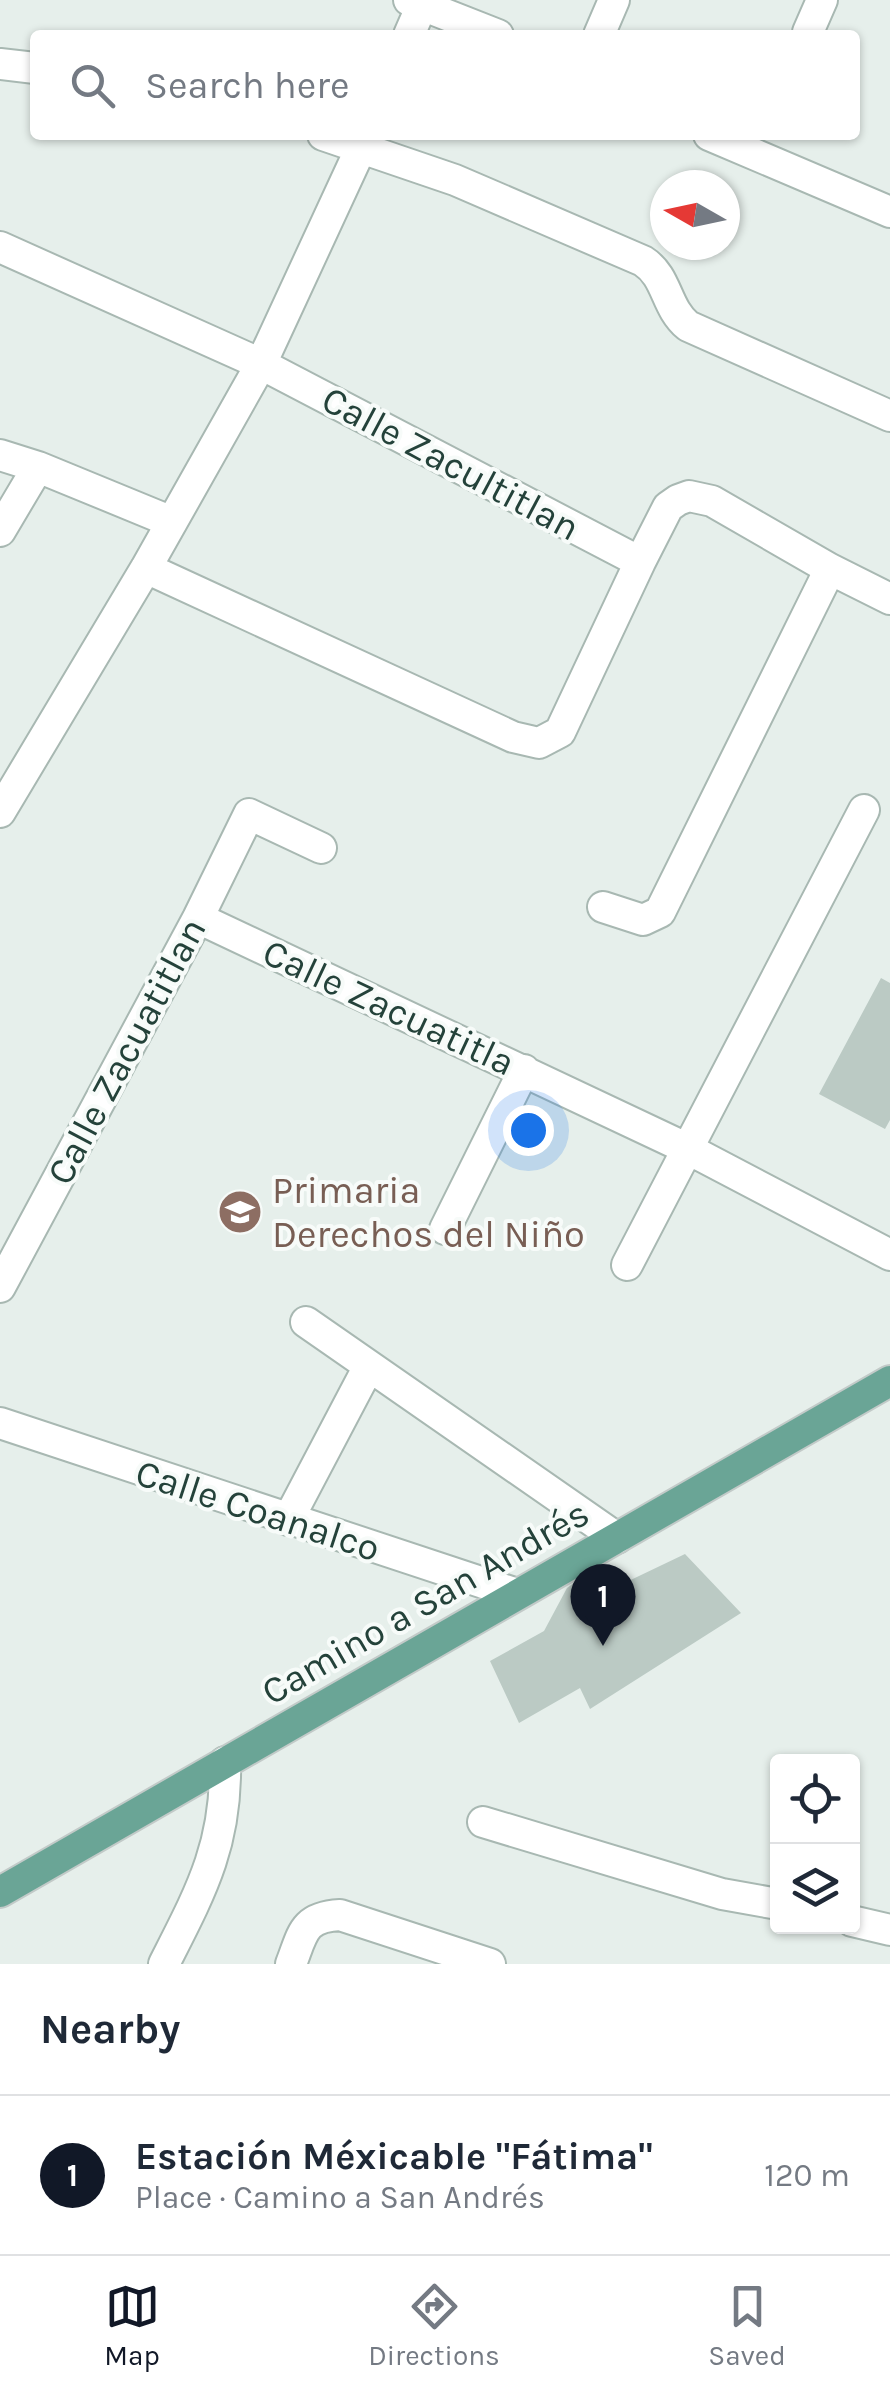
<!DOCTYPE html>
<meta charset="utf-8">
<style>
:root{--surface:#fff;--page:#f2f2f3;--text:#1f2937;--muted:#747a83;--line:#e0e1e3;--accent:#111827}
body{margin:0;font-family:Karla,sans-serif;background:var(--page);color:var(--text)}
.controls{position:absolute;right:30px;bottom:30px;display:grid;overflow:hidden;border-radius:10px;box-shadow:0 2px 8px #0004}
.controls button{width:90px;height:90px;display:grid;place-items:center;padding:0;border:0;border-bottom:2px solid var(--line);background:var(--surface);color:var(--text);font:50px sans-serif}
.compass{position:absolute;left:650px;top:170px;width:90px;height:90px;border-radius:50%;background:var(--surface);box-shadow:0 2px 8px #0004;rotate:279deg}
.you{position:absolute;left:528px;top:1130px;width:35px;height:35px;margin:-25px;border:8px solid #fff;border-radius:50%;background:#1a73e8;box-shadow:0 0 0 15px #1a73e833}
.badge{display:grid;place-items:center;width:65px;height:65px;border-radius:50%;background:var(--accent);color:#fff;font-size:32px;font-weight:700}
.pin{position:absolute;translate:-50% -82px;filter:drop-shadow(0 2px 5px #0008)}
.pin::after{content:'';position:absolute;top:52px;width:35px;height:30px;background:inherit;clip-path:polygon(0 0,100% 0,50% 100%)}
.list{margin:0;padding:0;list-style:none}
h2{display:flex;justify-content:space-between;align-items:center;height:130px;margin:0;padding:0 40px;font-size:42px}
h2 small{font-size:32px;font-weight:400;color:var(--muted)}
.list li{display:grid;grid-template-columns:65px 1fr auto;gap:30px;align-items:center;box-sizing:border-box;height:160px;padding:0 40px;border-top:2px solid var(--line)}
.list b{display:block;font-size:38px;white-space:nowrap}
.list p{margin:0;font-size:32px;white-space:nowrap;color:var(--muted)}
.list em{font-size:32px;font-style:normal;color:var(--muted)}
.icon{flex:none;width:55px;height:55px;fill:none;stroke:currentColor;stroke-width:2;stroke-linecap:round;stroke-linejoin:round}
.map{position:relative;flex:none;width:890px;height:1964px;overflow:hidden}
.search{position:absolute;background:var(--surface);box-shadow:0 2px 8px #0004;left:30px;right:30px;top:30px;height:110px;display:flex;align-items:center;gap:25px;box-sizing:border-box;padding:0 35px;border-radius:10px;color:var(--muted);font-size:38px}
.sheet{height:290px;background:var(--surface)}
nav{display:flex;justify-content:space-around;align-items:center;box-sizing:border-box;height:140px;border-top:2px solid var(--line);background:var(--surface);font-size:28px;color:var(--muted)}
nav a{display:grid;justify-items:center;gap:5px}
nav .on{color:var(--accent)}
.map>svg:first-child{display:block}
.building{fill:#bbcac4}
.lines{fill:none;stroke-linecap:round;stroke-linejoin:round}
.minor-casing{stroke:#a8b8b2;stroke-width:34}
.major-casing{stroke:#c2cac8;stroke-width:34}
.minor{stroke:#fff;stroke-width:30}
.major{stroke:#6aa596;stroke-width:30}
.labels{text-anchor:middle;stroke-width:8;stroke-linejoin:round;paint-order:stroke}
.street-label{font-size:38px;fill:#24423a;stroke:#f7fbf9}
.education-label{font-size:38px;fill:#785e54;stroke:#f7fbf9;text-anchor:start}
</style>
<div class="map">
<svg width="890" height="1964" viewBox="0 0 890 1964">
<rect width="100%" height="100%" fill="#e6efeb"/>
<path class="building" d="M881 978 890 983V1120L885 1129 819 1094Z
M685 1554 741 1613 590 1709 580 1688 519 1723 490 1661 544 1631 567 1588 603 1562 616 1587Z"/>
<g class="lines">
<defs>
<path id="minor" d="M409 0 498 35
M808 32 822 0
M409 35 422 5
M599 35 614 0
M0 64 35 68
M323 135 455 180 643 261C668 277 665 307 688 326L890 416
M709 135 890 212
M0 247 261 364 640 562
M0 455 38 467 172 522
M0 531 38 467
M146 568 513 737 539 743 560 732 640 562 668 507 678 500 689 496 712 501 830 569 890 599
M0 812 146 568 261 364 367 135
M603 907 643 920 660 912 830 569
M198 918 688 1149 890 1255
M445 1229 524 1070
M627 1265 864 810
M0 1287 198 918 249 814 321 848
M306 1322 617 1538
M0 1423 517 1594
M288 1520 369 1366
M483 1822 722 1894 778 1904
M852 1921 890 1930
M164 1964C200 1893 227 1845 225 1762
M291 1964C303 1933 303 1917 340 1915L490 1964"/>
<path id="major" d="M0 1892 890 1381"/>
</defs>
<use href="#minor" class="minor-casing"/>
<use href="#major" class="major-casing"/>
<use href="#minor" class="minor"/>
<use href="#major" class="major"/>
</g>
<defs>
<symbol id="school-disc" viewBox="-11 -11 22 22"><circle r="9.5" fill="#8d6e63" stroke="#f7fbf9"/><path d="M0-5L7-2L0 1L-7-2ZM-4 1L0 2.5L4 1V4Q0 6-4 4Z" fill="#fff"/></symbol>
</defs>
<g fill-rule="evenodd">
<use href="#school-disc" x="215" y="1187" width="50" height="50"/>
</g>
<g class="labels">
<g class="street-label">
<text transform="translate(451 463) rotate(28)" y="13">Calle Zacultitlan</text>
<text transform="translate(389 1007) rotate(25)" y="13">Calle Zacuatitla</text>
<text transform="translate(126 1051) rotate(-62)" y="13">Calle Zacuatitlan</text>
<text transform="translate(258 1510) rotate(18)" y="13">Calle Coanalco</text>
<text transform="translate(425 1602) rotate(-30)" y="13">Camino a San Andrés</text>
</g>
<g class="education-label">
<text x="272" y="1203">Primaria<tspan x="272" dy="44">Derechos del Niño</tspan></text>
</g>
</g>
</svg>
<div class="controls">
<button><svg class="icon" aria-label="locate" viewBox="0 0 24 24"><circle cx="12" cy="12" r="6"/><path d="M12 2v4M12 18v4M2 12h4M18 12h4"/></svg></button>
<button><svg class="icon" aria-label="layers" viewBox="0 0 24 24"><path d="M12 4l9 5-9 5-9-5zM3 14l9 5 9-5"/></svg></button>
</div>
<svg class="compass" viewBox="-18 -18 36 36"><path d="M0-13l5 13h-10z" fill="#e53935"/><path d="M0 13l5-13h-10z" fill="#747a83"/></svg>
<div class="you"></div>
<div class="pin badge" style="left:603px;top:1646px">1</div>
<div class="search"><svg class="icon" aria-label="search" viewBox="0 0 24 24"><circle cx="10" cy="10" r="6"/><path d="M15 15l6 6"/></svg>Search here</div>
</div>
<section class="sheet">
<h2>Nearby<small></small></h2>
<ul class="list">
<li><span class="badge">1</span><div><b>Estación Méxicable &quot;Fátima&quot;</b><p>Place · Camino a San Andrés</p></div><em>120 m</em></li>
</ul>
</section>
<nav>
<a class="on"><svg class="icon" aria-label="map" viewBox="0 0 24 24"><path d="M3 6l6-2 6 2 6-2v14l-6 2-6-2-6 2zM9 4v14M15 6v14"/></svg>Map</a>
<a><svg class="icon" aria-label="directions" viewBox="0 0 24 24"><path d="M12 3l9 9-9 9-9-9zM9 14v-3h6M13 9l2 2-2 2"/></svg>Directions</a>
<a><svg class="icon" aria-label="saved" viewBox="0 0 24 24"><path d="M7 4h10v16l-5-4-5 4z"/></svg>Saved</a>
</nav>
